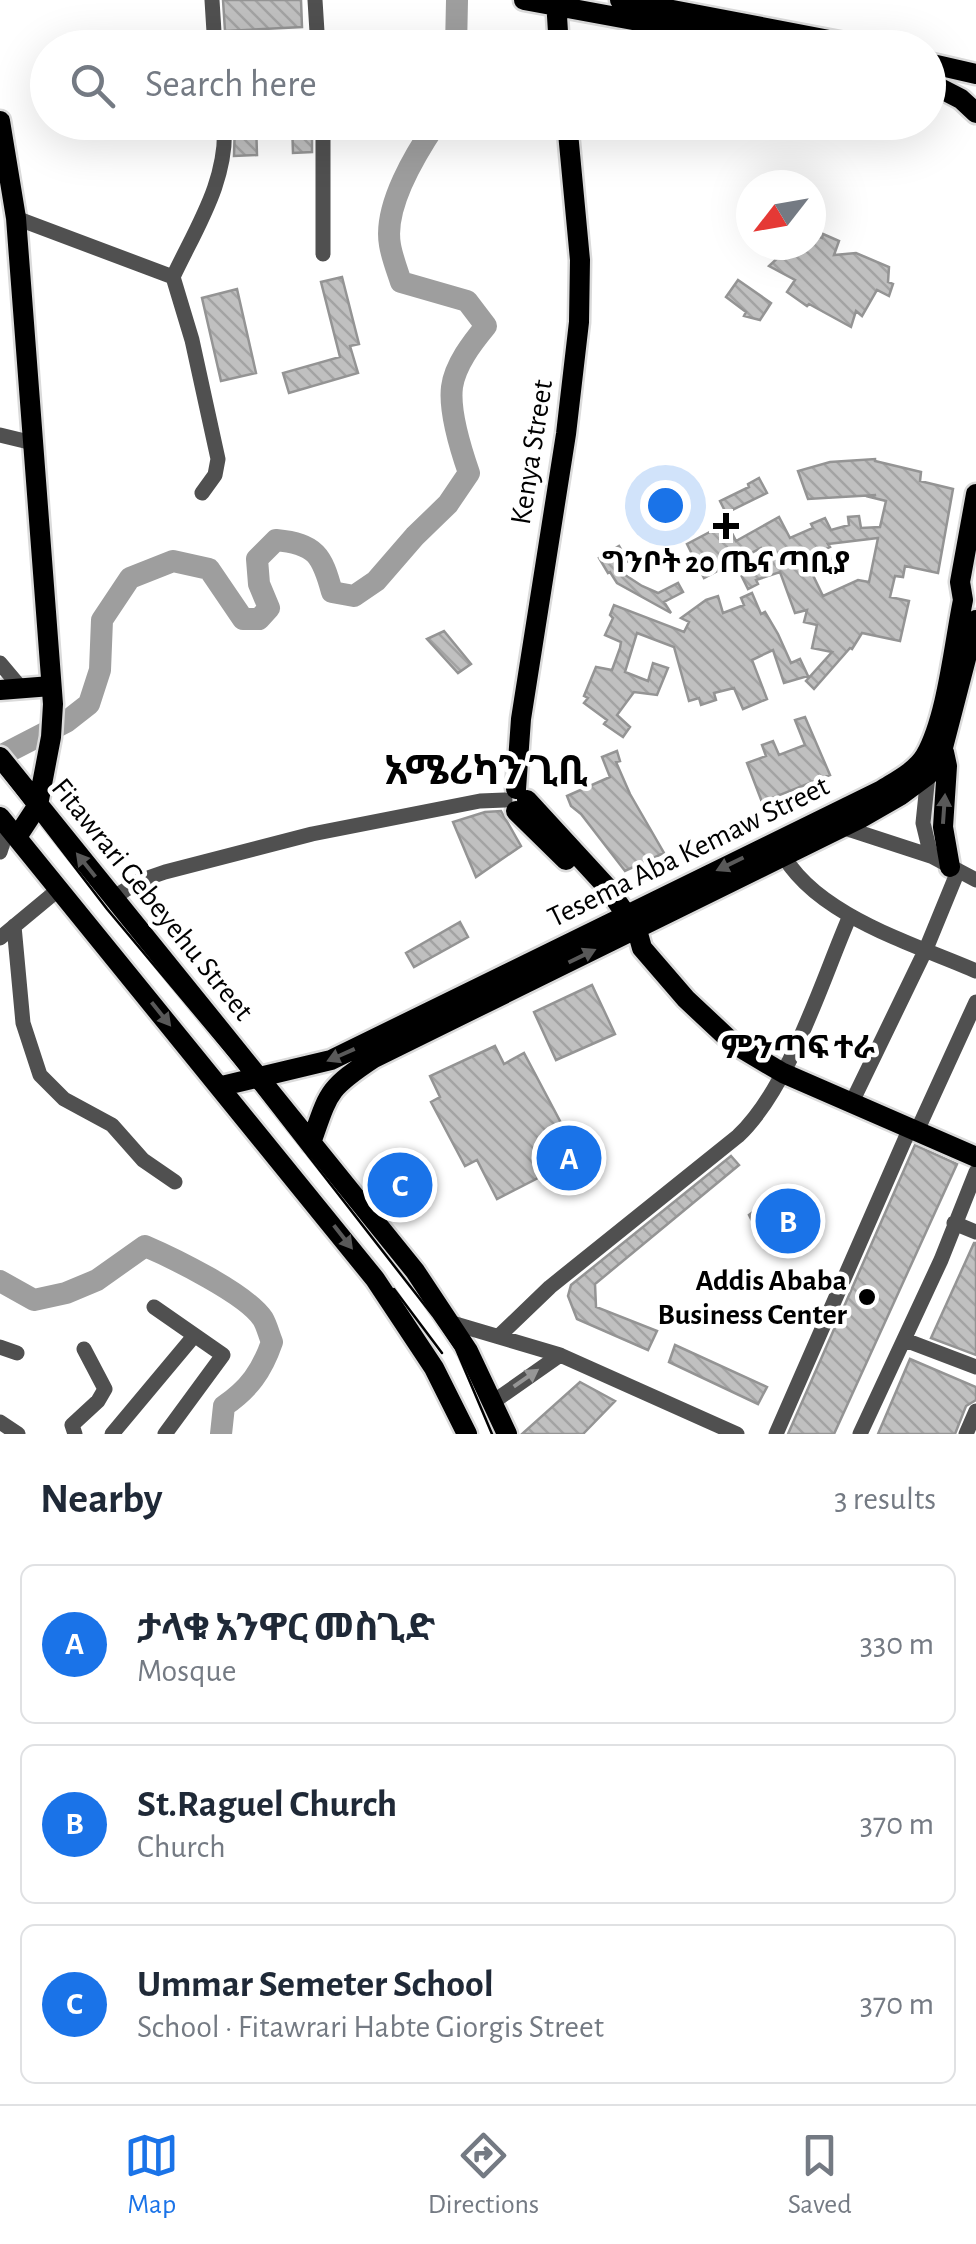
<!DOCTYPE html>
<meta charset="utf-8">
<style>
:root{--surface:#fff;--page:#f2f2f3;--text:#1f2937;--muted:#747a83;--line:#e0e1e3;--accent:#1a73e8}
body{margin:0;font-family:"Alegreya Sans","Noto Sans Ethiopic",sans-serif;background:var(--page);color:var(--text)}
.compass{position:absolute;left:736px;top:170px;width:90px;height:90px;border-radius:50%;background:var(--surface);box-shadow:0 10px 40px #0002;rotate:239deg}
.you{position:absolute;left:665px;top:505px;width:35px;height:35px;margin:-25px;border:8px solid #fff;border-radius:50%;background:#1a73e8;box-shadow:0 0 0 15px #1a73e833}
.badge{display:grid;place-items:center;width:65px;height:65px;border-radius:50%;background:var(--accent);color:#fff;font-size:32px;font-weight:700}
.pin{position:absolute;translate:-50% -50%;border:5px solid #fff;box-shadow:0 2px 10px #0006}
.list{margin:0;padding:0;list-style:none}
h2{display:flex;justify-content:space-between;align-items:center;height:130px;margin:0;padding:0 40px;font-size:42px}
h2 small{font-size:32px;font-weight:400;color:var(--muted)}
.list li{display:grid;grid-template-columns:65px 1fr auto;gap:30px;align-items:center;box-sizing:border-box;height:160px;margin:0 20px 20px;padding:0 20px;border:2px solid var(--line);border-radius:15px}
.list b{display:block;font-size:38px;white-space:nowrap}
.list p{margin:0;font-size:32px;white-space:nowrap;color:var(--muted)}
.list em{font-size:32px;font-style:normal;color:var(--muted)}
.icon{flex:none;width:55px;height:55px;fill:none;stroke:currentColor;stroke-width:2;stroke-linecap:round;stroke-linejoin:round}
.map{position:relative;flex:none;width:976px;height:1434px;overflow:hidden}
.search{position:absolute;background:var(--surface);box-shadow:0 10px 40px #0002;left:30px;right:30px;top:30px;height:110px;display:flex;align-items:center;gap:25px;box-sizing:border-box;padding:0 35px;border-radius:55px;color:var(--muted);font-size:38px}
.sheet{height:670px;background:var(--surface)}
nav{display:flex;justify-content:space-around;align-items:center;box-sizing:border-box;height:140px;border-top:2px solid var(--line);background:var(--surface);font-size:28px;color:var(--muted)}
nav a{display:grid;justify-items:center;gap:5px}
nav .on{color:var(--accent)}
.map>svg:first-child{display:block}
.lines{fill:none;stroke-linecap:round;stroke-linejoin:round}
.river{stroke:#9e9e9e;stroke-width:22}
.building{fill:url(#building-back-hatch);stroke:#949494;stroke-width:2.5;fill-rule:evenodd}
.major-casing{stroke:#dbdbdb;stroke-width:25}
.minor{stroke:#505050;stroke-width:15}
.major{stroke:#000;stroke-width:20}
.tram{stroke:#000;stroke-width:2.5}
.oneway{fill:#595959}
.oneway2{fill:#969696}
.poi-dot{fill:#000;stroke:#fff;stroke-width:4}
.labels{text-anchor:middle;stroke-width:9;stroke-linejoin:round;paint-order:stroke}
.street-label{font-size:30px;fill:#000;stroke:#fff}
.poi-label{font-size:30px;font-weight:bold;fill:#000;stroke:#fff}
.neighbourhood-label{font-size:32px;font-weight:bold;fill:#000;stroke:#fff}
.district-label{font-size:40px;font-weight:bold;fill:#000;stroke:#fff}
</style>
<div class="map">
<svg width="976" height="1434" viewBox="0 0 976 1434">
<defs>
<pattern id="building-back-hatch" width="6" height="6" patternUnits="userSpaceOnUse" patternTransform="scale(2.5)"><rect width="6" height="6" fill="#c0c0c0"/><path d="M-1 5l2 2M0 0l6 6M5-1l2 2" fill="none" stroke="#a3a3a3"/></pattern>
</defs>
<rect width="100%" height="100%" fill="#fff"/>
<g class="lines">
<path class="river" d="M456 48 457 0
M0 756 66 722 89 704 100 670 102 620 130 578 173 561 209 569 243 619H259L269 608 259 584 257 559 276 540C316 544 322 555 332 592L354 596 376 581 415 536 448 504 469 473C461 450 449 411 452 387 455 365 472 343 486 326L467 301 401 282C397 270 392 257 390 245 383 206 416 153 437 122
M0 1281 34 1300 66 1293 97 1280 145 1246C173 1258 247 1294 263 1319 267 1326 269 1335 272 1342 262 1371 249 1389 224 1406L221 1434"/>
</g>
<path class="building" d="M223 0H301L302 27 225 31Z
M235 122H256L257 155 234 156Z
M292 122H312V152L293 153Z
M823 234 839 241 834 255 856 253 889 267 888 282 893 284 889 296 877 290 862 316 856 311 851 327 809 304 807 306 787 292 795 280 769 266 783 253 785 245H811V235L822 238Z
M342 277 359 344 350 346 358 373 289 393 283 373 340 357 321 282Z
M738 280 771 303 760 320 744 316 746 312 726 297Z
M237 289 256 373 221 381 202 298Z
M875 459V461L921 472 920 481 953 489 938 573 905 566 903 577 895 576 890 597 909 601 900 641 862 633 852 649 850 648 814 689 806 681 832 652 812 648 817 625 804 622 807 610 795 613 780 572 756 580 758 584 748 589 741 575 766 557 761 548 704 578 687 544 727 523 736 541 779 517 790 538 813 528 811 524 825 518 831 530 849 525 848 517 859 516 861 528 880 527 886 501 870 497 876 495 808 499 798 471 830 462ZM878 538 869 582 858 580 823 596 810 569 831 559 826 549 830 547 828 544Z
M759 478 767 493 726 513 720 501 749 487 748 484Z
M619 546 628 561 616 569 642 586 658 593 678 583 683 592 664 602 671 613 617 583 610 572 608 573 599 558Z
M752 593 761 614 765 612 778 634 791 663 800 659 808 676 784 683 773 650 752 660 767 699 743 709 734 688 714 693 716 700 701 705 699 698 689 701 674 647 637 633 625 672 648 681 653 663 668 668 657 695 634 692 617 715 630 727 623 737 604 724 607 720 584 703 588 698 584 696 596 667 612 670 620 648 621 642 605 635 613 618 610 615 614 605 684 632 689 622 681 618 706 600 718 596 723 613 744 605 741 598Z
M444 631 471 664 458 673 427 639Z
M805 717 830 775 762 802 747 763 766 756 762 745 773 741 779 755 805 745 795 720Z
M617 751 620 761 616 762 630 794 664 853 625 871 581 814 571 806 567 796 610 777 602 757Z
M501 811 521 846 476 877 453 822 485 812Z
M460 922 468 937 414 967 406 953Z
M592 985 615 1034 556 1060 534 1012Z
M495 1046 504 1064 524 1053 579 1157 497 1199 477 1160 465 1166 431 1102 440 1097 430 1076Z
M915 1145 957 1164 834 1434H788Z
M731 1156 739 1165 595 1284 596 1307 657 1331 648 1350 577 1319 568 1296 571 1285Z
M787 1192 793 1202 788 1205 808 1238 781 1255 760 1221 754 1225 749 1215 780 1193 782 1195Z
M974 1243H976V1355L931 1338Z
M675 1345 767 1387 758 1404 669 1362Z
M910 1359 976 1387V1400L966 1406 955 1434H878Z
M580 1382 615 1401 583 1434H522Z"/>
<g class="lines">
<defs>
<path id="major" d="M524 0 785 48
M556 0 559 48
M620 0 871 48
M928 63 976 74
M928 82 961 99 976 113
M0 121 16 218 53 704 51 737 38 805 17 837
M0 690 51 686
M944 752 947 766 943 827 950 867
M0 757 415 1271 468 1351 507 1434
M516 789 521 719 566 434 579 322 580 260 567 122
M527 800 606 886 637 930 642 948 686 999 734 1044 783 1073 976 1157
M516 811 566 860
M0 817 375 1279 434 1368 467 1434
M222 1086 331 1060 882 790C896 781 916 771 925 756 947 718 954 644 963 600L960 582 976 494
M311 1143C329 1092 327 1089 374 1058L861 818 901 795 928 775 940 759 976 620"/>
</defs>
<use href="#major" class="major-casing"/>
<path class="minor" d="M212 0 215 48
M315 0 318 48
M323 122V254
M16 218 173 277
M0 435 33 443
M202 493 215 475 218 459 192 340 173 277C196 228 229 179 224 122
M0 663 21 688
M928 775 923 823 931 856
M842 827 931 856 976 880
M780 849C811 914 914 944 976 971
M0 852 8 827
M113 898 139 881 165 872 312 834 480 801 505 800
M14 926 23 1023 40 1075 64 1099 112 1125 143 1160 175 1182
M0 938 59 889
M852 1102 926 949 958 871
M917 1131 976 1002
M954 1223 976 1232
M154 1307 223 1355 165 1434
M452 1323 560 1355 737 1434
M499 1336 550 1287 738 1136C789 1088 821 983 849 918
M905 1340 976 1367
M0 1347 17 1353
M493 1402 560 1355
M0 1422 18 1434
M75 1434 72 1425 98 1401 105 1389 84 1349
M112 1434 194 1336
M776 1434 910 1128
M860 1434 941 1260 976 1172
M966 1434 976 1411"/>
<use href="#major" class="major"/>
<path class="tram" d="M0 770 107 909 236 1063 434 1317 456 1349 492 1434
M394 1289 442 1353"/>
</g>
<defs><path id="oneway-solid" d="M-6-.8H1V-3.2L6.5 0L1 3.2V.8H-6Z" transform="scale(2.5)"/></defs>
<g class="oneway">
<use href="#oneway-solid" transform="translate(944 809) rotate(-86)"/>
<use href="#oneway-solid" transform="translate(730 864) rotate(154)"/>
<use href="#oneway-solid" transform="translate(86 865) rotate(-129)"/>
<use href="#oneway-solid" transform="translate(582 956) rotate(-26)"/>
<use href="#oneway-solid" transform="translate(161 1014) rotate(51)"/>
<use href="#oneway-solid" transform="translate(341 1055) rotate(156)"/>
<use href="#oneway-solid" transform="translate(343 1237) rotate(52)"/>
</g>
<use class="oneway2" href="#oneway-solid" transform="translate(526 1378) rotate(-35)"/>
<g class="poi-dot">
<path d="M721 511h10v10h10v10h-10v10h-10v-10h-10v-10h10z"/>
<circle cx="867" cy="1297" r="10"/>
</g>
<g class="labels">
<g class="street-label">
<text transform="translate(531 452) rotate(-81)" y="10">Kenya Street</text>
<text transform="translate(688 851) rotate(-26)" y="10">Tesema Aba Kemaw Street</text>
<text transform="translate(153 899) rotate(51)" y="10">Fitawrari Gebeyehu Street</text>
</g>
<g class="poi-label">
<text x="726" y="572">ግንቦት 20 ጤና ጣቢያ</text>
<text x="847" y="1290" text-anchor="end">Addis Ababa<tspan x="847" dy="34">Business Center</tspan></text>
</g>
<g class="neighbourhood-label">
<text x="798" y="1058">ምንጣፍ ተራ</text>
</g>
<g class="district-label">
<text x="486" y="784">አሜሪካን ጊቢ</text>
</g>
</g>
</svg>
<svg class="compass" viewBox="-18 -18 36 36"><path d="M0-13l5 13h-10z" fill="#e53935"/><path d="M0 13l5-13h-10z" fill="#747a83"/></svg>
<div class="you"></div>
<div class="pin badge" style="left:569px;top:1158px">A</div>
<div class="pin badge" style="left:788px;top:1221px">B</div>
<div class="pin badge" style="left:400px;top:1185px">C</div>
<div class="search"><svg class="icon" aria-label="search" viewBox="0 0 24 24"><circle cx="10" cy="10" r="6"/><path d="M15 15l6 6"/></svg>Search here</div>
</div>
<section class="sheet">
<h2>Nearby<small>3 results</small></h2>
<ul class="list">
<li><span class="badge">A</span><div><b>ታላቁ አንዋር መስጊድ</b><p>Mosque</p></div><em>330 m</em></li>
<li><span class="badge">B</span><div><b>St.Raguel Church</b><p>Church</p></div><em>370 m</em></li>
<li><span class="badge">C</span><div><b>Ummar Semeter School</b><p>School · Fitawrari Habte Giorgis Street</p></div><em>370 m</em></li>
</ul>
</section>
<nav>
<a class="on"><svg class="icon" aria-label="map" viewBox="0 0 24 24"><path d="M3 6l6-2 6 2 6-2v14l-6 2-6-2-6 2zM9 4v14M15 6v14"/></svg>Map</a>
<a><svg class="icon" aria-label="directions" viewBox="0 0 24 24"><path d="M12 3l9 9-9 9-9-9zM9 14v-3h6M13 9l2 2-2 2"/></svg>Directions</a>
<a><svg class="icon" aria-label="saved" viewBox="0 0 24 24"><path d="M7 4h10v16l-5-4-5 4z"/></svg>Saved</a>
</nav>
